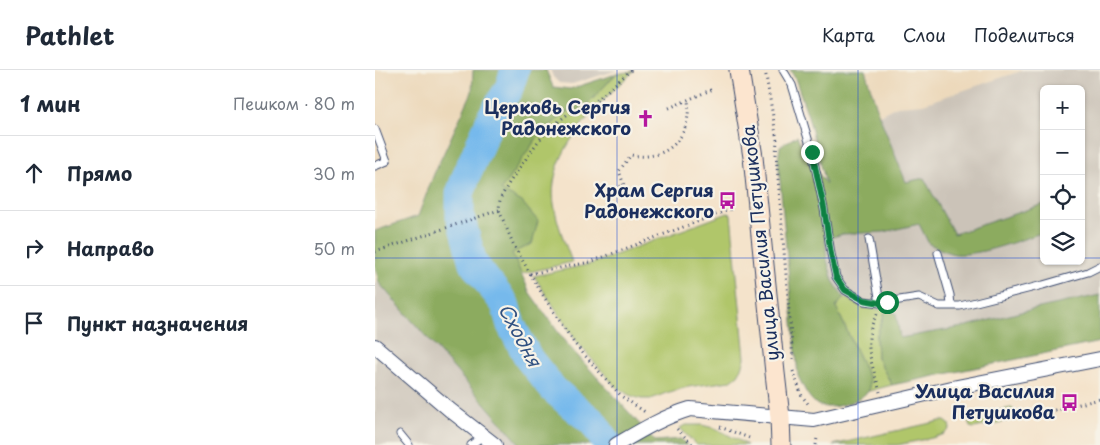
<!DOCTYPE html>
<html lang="ru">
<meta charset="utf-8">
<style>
:root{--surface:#fff;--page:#f6f6f7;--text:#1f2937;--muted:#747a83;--line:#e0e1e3}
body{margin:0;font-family:"Playpen Sans",sans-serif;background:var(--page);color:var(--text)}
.controls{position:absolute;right:15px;top:15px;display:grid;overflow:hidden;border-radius:8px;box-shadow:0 1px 4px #0004}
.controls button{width:45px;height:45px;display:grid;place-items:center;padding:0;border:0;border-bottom:1px solid var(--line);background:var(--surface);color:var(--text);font:25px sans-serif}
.stop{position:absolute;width:15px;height:15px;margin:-11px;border:4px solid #0b8043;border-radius:50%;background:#fff}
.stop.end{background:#0b8043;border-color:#fff;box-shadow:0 1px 5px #0008}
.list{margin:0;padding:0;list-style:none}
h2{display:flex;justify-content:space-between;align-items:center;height:65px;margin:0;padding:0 20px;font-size:21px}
h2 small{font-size:16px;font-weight:400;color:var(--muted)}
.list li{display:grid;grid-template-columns:32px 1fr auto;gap:15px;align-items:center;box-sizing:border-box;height:75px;padding:0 20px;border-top:1px solid var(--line)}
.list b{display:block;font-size:19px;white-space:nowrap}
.list em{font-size:16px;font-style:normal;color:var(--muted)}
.icon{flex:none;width:28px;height:28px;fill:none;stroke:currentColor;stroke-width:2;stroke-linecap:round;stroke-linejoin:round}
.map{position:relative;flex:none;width:725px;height:375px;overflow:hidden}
header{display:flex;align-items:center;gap:30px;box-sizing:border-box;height:70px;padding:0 25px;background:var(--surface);border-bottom:1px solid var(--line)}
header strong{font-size:24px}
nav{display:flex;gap:28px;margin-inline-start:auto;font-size:18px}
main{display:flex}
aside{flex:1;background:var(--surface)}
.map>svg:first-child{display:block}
.built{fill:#ecd8ba}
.industrial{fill:#cbc3b8}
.green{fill:#b0c66a;stroke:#667a64}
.forest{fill:#8cab5e;stroke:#546d5e}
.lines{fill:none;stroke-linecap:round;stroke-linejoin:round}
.river{stroke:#76b9ec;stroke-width:29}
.service-casing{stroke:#3c4a6e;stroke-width:9}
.minor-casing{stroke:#3c4a6e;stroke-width:16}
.secondary-casing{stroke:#3c4a6e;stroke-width:21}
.path{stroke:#3c4a6e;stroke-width:3;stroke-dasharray:1 4;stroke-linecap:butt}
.service{stroke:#fff;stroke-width:7}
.minor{stroke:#fff;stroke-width:14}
.secondary{stroke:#fce5cf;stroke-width:19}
.route{stroke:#0b8043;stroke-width:6}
.grid{fill:none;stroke:#1d4ed8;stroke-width:1;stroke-opacity:0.55}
.labels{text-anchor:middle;stroke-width:4.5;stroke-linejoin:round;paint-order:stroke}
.poi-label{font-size:18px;font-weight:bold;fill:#1b2f5e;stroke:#f7f3e8;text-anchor:end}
.street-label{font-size:18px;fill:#1b2f5e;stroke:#f7f3e8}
.water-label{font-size:19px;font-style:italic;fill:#325282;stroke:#f7f3e8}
</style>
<header>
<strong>Pathlet</strong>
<nav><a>Карта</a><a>Слои</a><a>Поделиться</a></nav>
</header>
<main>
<aside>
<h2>1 мин<small>Пешком · 80 m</small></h2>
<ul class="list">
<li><svg class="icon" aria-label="ahead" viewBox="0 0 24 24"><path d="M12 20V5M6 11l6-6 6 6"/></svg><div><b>Прямо</b></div><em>30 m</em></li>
<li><svg class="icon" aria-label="right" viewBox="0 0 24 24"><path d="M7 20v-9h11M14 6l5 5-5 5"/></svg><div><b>Направо</b></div><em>50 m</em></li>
<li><svg class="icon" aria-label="arrive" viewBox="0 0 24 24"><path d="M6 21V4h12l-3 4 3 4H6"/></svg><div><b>Пункт назначения</b></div></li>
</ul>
</aside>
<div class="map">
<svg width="725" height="375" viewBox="0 0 725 375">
<rect width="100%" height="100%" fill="#f7f3e8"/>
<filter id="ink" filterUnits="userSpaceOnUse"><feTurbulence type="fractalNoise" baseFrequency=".02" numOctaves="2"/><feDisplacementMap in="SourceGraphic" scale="10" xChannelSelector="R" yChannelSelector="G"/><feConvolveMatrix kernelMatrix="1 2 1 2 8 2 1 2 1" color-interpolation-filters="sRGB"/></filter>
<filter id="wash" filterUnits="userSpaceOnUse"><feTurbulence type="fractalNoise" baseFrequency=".0096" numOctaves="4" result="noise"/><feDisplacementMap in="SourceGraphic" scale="20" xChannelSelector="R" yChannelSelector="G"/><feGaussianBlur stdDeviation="1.12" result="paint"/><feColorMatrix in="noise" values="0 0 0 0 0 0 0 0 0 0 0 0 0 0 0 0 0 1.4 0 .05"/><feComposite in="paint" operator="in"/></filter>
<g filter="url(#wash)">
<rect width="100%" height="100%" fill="#f4e3cb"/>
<path class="built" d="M0 0H98L97 22 59 104 43 147 0 161Z
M490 0H649L548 35 522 36 504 45Z"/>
<path class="industrial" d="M175 0H243L197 14 184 13 178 7Z
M649 0H725V225L646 242 588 257 525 269 511 240 488 238 469 227 458 211 452 190 449 169 468 164 509 162 545 154 578 184H597L638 173 669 162V191H706V19H669V134L579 165 549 108 532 113 504 45 522 36 548 34Z
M0 213H4L146 375H0Z"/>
<path class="green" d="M259 1C224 33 171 82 179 134 182 154 190 173 197 192L146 204 136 183 126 120 161 69 189 43 210 37 241 4Z
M353 143 356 144 370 288 367 298 363 305 355 311 313 317 291 323 276 329H266L254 325 240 316 202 272 159 206 216 194Z
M469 227 488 238 511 240 501 267 502 288 517 315 494 321V309L461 237Z
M636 338 639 340 641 343 640 348 636 350 599 358 595 357 593 349 595 346Z
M565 351H570L574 354 575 359 570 364 557 368 522 375H458Z
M310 355H327L342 359 372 375H321L305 358Z"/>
<path class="forest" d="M98 0H171L178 17 195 19 241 4 210 37 189 43 161 69 126 120 147 132 163 151 157 174 137 183 155 223 191 273 280 371 306 369 312 375H146L4 213 0 196V161L43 146 59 104 97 22Z
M415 0H490L504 45 531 112 549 108 579 164 669 134V162C645 170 605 186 580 184 572 183 562 177 554 174L544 154 509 162 468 164 450 169 452 190 458 211 469 227 461 237 494 309V321C491 323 488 326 485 328 474 334 450 342 440 333 432 326 428 316 423 306L403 90 405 76 422 66 428 79 451 114 433 46 420 8Z
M725 225V272L517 315 502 288 501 267 511 240 521 243 525 268 588 257 646 242Z"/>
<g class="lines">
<path class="river" d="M140 0 134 18 117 46 92 104 85 124V146L98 193 130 234 136 255 154 289 178 319 195 334 218 352 233 375"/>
</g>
</g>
<g filter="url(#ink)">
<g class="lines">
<defs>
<path id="service" d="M408 0 417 15 437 82 449 139 456 184 461 207 470 220 489 231 505 233 544 227 564 236H585L668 215 713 202 725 196
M0 59 12 91 0 96
M494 169 505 233
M563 183 575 225 576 236
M25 364 34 375
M96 375 108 366"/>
<path id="minor" d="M0 276 75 340 120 375
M241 375C265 361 288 347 315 339L439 350 577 318 725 289"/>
<path id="secondary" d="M364 0 378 87 400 303 405 347 406 375"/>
</defs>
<use href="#service" class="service-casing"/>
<use href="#minor" class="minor-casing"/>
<use href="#secondary" class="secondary-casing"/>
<path class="path" d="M256 0 213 38 194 43 179 55 164 70 134 113 125 129 124 140 139 176 169 227 199 273 246 326 270 342
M390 0 402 70 401 84 418 289
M294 38 338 19
M231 122 249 115 244 101 256 85C293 92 317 66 313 30
M0 182 124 140
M155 204 215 192 359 138
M502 244C486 272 497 293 505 322
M418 301 427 326 434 335
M660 345 725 329
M345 357 377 369
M302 359 318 375
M441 375 442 367"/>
<use href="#service" class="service"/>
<use href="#minor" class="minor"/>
<use href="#secondary" class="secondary"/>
</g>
</g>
<g class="lines" filter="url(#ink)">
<path class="route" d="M437 82 449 138 456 184 461 207 470 220 489 230 505 233 512 232"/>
</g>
<path class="grid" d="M242 0V375M483 0V375M0 188H669M706 188H725"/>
<defs>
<symbol id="church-bare" viewBox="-9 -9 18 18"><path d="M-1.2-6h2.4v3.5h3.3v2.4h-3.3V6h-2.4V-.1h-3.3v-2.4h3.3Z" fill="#b5179e" stroke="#f7f3e8" stroke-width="2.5" paint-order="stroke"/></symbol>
<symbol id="bus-bare" viewBox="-9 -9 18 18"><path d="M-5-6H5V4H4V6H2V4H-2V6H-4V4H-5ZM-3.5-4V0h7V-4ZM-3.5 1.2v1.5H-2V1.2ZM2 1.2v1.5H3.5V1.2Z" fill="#b5179e" stroke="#f7f3e8" stroke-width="2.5" paint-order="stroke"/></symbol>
</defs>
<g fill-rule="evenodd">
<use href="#church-bare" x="258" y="36" width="25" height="25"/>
<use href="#bus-bare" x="340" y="118" width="25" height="25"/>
<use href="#bus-bare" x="682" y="320" width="25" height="25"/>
</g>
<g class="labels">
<g class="poi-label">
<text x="256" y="44">Церковь Сергия<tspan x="256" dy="21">Радонежского</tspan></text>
<text x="339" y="127">Храм Сергия<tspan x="339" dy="21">Радонежского</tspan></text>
<text x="680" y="328">Улица Василия<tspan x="680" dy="21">Петушкова</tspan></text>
</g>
<g class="street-label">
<text transform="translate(386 173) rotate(-96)" y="6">улица Василия Петушкова</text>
</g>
<g class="water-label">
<text transform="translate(145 265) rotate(62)" y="7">Сходня</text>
</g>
</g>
</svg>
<div class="controls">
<button>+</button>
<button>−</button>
<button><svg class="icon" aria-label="locate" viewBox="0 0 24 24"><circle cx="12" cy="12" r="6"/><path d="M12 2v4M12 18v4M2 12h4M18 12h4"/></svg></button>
<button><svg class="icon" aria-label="layers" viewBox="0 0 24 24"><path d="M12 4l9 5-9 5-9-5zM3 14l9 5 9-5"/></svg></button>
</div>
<div class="stop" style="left:512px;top:232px"></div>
<div class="stop end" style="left:437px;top:82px"></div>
</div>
</main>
